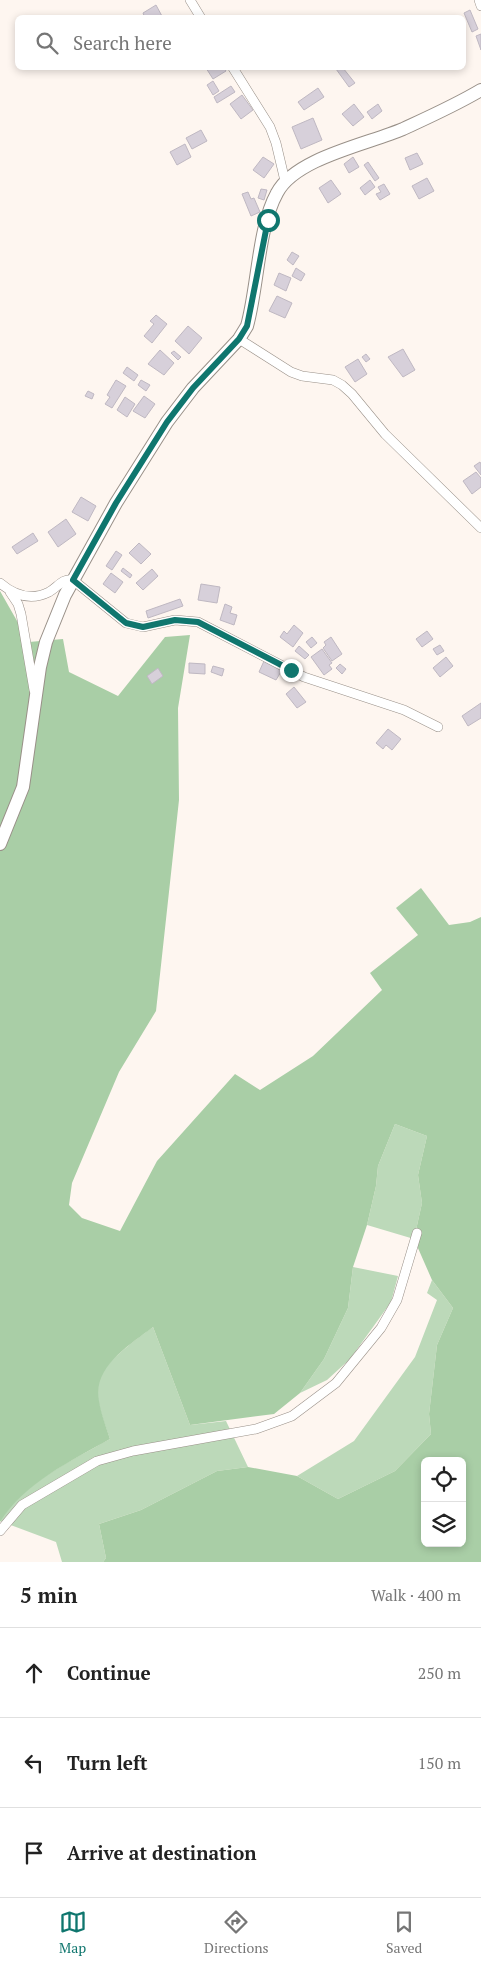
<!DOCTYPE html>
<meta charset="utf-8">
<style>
:root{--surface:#fff;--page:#f6f6f6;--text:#222;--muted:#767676;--line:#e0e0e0;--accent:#0f766e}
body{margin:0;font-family:"PT Serif",serif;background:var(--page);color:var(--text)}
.controls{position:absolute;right:15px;bottom:15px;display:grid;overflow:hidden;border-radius:8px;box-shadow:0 2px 8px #0003}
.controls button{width:45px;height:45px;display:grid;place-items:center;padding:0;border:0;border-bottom:1px solid var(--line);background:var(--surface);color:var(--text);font:25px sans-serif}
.stop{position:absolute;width:15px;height:15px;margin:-11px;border:4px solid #0f766e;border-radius:50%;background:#fff}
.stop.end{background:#0f766e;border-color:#fff;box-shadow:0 1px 5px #0008}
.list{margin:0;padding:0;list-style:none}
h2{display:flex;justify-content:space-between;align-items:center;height:65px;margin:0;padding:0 20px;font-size:21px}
h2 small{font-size:16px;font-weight:400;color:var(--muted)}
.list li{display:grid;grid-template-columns:32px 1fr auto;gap:15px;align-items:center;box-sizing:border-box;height:90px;padding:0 20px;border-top:1px solid var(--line)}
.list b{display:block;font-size:19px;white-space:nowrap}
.list em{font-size:16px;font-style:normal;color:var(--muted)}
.icon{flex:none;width:28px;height:28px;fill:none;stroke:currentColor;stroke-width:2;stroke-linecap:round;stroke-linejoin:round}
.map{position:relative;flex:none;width:481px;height:1562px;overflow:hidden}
.search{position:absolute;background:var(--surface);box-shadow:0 2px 8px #0003;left:15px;right:15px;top:15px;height:55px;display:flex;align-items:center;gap:12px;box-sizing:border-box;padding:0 18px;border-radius:8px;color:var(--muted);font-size:19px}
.sheet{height:335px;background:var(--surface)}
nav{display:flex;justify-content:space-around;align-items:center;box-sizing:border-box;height:70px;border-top:1px solid var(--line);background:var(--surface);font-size:14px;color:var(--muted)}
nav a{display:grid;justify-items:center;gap:2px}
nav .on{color:var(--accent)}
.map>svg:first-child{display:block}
.green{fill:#bcd9b9}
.forest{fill:#a9cea6;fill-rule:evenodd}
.building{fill:#d7d0da;stroke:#bfb8c2}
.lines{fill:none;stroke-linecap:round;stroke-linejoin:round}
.street-casing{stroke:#999088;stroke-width:10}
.secondary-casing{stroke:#999088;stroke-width:14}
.street{stroke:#fff;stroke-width:9}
.secondary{stroke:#fff;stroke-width:12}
.route{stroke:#0f766e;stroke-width:6}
</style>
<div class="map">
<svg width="481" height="1562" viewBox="0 0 481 1562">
<rect width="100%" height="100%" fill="#fef6f0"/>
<path class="green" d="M395 1124 427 1136 418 1175 422 1203 414 1239 367 1225 376 1186 378 1166Z
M353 1267 398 1276 391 1302 350 1359 327 1380 300 1393 324 1359 348 1308Z
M432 1280 453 1308 437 1345 429 1414 431 1434 395 1471 338 1499 297 1476 354 1441 415 1357 437 1300 427 1293Z
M153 1327 190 1425 226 1421 248 1467 217 1471 141 1510 99 1524 106 1558 103 1562H62L56 1542 0 1521C24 1482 71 1461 110 1439 104 1421 93 1396 99 1378 106 1361 139 1337 153 1327Z"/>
<path class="forest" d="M0 591 29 642 63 639 69 672 118 696 165 637 190 635 178 708 179 800 156 1011 119 1072 72 1183 69 1205 82 1218 120 1231 157 1161 235 1074 260 1090 313 1056 382 990 370 973 418 935 396 908 421 888 449 925 470 922 481 917V1562H103L106 1558 99 1524 141 1510 217 1471 248 1467 297 1476 338 1499 395 1471 431 1434 429 1414 437 1345 453 1308 432 1280 414 1239 422 1203 418 1175 427 1136 395 1124 378 1166 376 1186 367 1225 353 1267 348 1308 324 1359 300 1393 274 1414 190 1425 153 1327C130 1345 92 1367 99 1401 101 1414 106 1426 110 1439 71 1461 24 1483 0 1522ZM425 1461H462V1543H425Z"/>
<path class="building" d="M156 5 163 18H145L143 13Z
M470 10 478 29 472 32 464 13Z
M481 34V50L476 36Z
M206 68H224L226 71 213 79Z
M343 68 355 83 349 87 336 69Z
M213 81 219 91 213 95 207 85Z
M231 86 235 92 217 103 214 97Z
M318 88 324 97 304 110 298 102Z
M242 95 253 110 241 119 230 104Z
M354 104 364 117 353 126 342 114Z
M378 104 382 111 372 119 367 112Z
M313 118 322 140 301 149 292 127Z
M201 130 207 141 192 149 186 138Z
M185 144 191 157 177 165 170 152Z
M417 153 423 164 410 170 405 158Z
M263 157 274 164 264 178 253 170Z
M353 157 359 167 349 173 344 164Z
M368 162 379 178 375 181 364 165Z
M427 178 434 191 419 199 412 186Z
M331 180 341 194 328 203 319 188Z
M370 180 375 187 365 195 360 188Z
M384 184 390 194 380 200 376 194 381 192 378 187Z
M261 189 267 190 264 200 258 198Z
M248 192 251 199 254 198 260 212 251 216 242 194Z
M292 252 299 256 293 265 287 260Z
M296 268 305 274 301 281 292 276Z
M279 273 291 278 286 291 274 285Z
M277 296 292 303 285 318 269 311Z
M156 315 167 324 152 343 144 336 154 324 150 321Z
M188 326 202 338 189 354 175 341Z
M403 349 415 370 403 377 388 357Z
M160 350 174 363 164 375 148 364Z
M174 351 181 357 178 360 171 353Z
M366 354 370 359 366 362 362 357Z
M358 359 367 374 355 382 345 367Z
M127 367 138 375 134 381 123 373Z
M116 380 126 386 112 408 105 404 110 397 107 395Z
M141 380 150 385 146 391 138 385Z
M88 391 94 394 92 399 85 396Z
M144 396 155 404 145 418 133 411Z
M125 397 135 404 127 417 117 410Z
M480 462 481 464V475L474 466Z
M476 472 481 478V487L472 494 463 481Z
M81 497 96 506 88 521 72 512Z
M66 519 76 534 58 547 48 532Z
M33 533 38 541 17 554 12 547Z
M139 543 151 554 141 564 129 553Z
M116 551 122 555 112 570 106 566Z
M123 568 132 575 130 578 121 571Z
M152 569 158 576 143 590 136 583Z
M111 573 123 582 115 593 103 584Z
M201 584 220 587 217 603 198 600Z
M180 599 183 606 148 618 146 611Z
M225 604 232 607 230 613 237 615 234 625 220 620Z
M294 625 303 633 293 647 280 637 284 631 287 634Z
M427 631 433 639 422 647 416 639Z
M312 637 317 643 311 648 306 642Z
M331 637 342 654 332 661 323 648 326 645 324 642Z
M440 645 444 651 437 655 433 649Z
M299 646 309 655 305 659 295 651Z
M322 649 332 663 329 665 332 669 324 675 311 657Z
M446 657 453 666 440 677 433 668Z
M264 661 282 670 276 680 259 672Z
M189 663 205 664V674L189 673Z
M340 664 346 669 342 674 336 668Z
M213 666 224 669 222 676 211 672Z
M158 668 163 676 152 684 147 676Z
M294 687 306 702 297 708 286 694Z
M481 703V718L468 726 462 716Z
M388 729 401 739 392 750 386 745 383 749 376 743Z"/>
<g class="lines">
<defs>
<path id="street" d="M190 0 201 18
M479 0 481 6
M233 68 270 127 276 143 285 181
M239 339 291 372 302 376 333 380 342 385 352 394 385 434 481 528
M0 583C14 595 31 601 49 592 58 587 62 578 73 580L126 623 143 627 175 620 198 622 304 677 404 710 438 727
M10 592 18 604 21 614 34 690
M0 1531 22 1505 97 1461 133 1451 256 1429 292 1416 336 1383 381 1328 397 1300 417 1233"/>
<path id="secondary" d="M0 844 23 787 40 667 46 642 65 595 116 503 167 422 193 388 239 339 247 326C258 287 258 227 277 193 295 158 368 144 403 129 429 117 456 105 481 90"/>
</defs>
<use href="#street" class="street-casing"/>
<use href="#secondary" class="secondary-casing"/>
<use href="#street" class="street"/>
<use href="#secondary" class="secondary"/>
</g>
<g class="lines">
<path class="route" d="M268 220 247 326 239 339 193 388 167 422 116 503 73 580 126 623 143 627 175 620 198 622 291 670"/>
</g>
</svg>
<div class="controls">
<button><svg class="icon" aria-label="locate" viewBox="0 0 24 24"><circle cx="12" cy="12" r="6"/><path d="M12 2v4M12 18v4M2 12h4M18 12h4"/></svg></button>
<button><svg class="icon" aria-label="layers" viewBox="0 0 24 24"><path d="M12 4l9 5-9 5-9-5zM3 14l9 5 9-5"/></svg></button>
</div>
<div class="stop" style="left:268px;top:220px"></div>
<div class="stop end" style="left:291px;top:670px"></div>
<div class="search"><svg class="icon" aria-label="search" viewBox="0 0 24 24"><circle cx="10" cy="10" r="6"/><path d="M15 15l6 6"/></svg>Search here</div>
</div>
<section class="sheet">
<h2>5 min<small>Walk · 400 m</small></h2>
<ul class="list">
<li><svg class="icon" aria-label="ahead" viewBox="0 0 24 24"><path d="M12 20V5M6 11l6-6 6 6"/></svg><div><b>Continue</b></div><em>250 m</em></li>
<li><svg class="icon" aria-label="left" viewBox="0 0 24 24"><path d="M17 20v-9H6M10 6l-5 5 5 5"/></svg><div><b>Turn left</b></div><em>150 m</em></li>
<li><svg class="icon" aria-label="arrive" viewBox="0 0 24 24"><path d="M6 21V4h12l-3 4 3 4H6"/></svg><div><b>Arrive at destination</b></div></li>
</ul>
</section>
<nav>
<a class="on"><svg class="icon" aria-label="map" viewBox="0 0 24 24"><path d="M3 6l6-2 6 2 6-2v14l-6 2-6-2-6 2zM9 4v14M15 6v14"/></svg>Map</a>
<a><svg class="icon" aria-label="directions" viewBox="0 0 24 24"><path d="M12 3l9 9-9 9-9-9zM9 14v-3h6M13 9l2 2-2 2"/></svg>Directions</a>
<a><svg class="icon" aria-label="saved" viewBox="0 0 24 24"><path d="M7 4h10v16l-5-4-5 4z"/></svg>Saved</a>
</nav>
